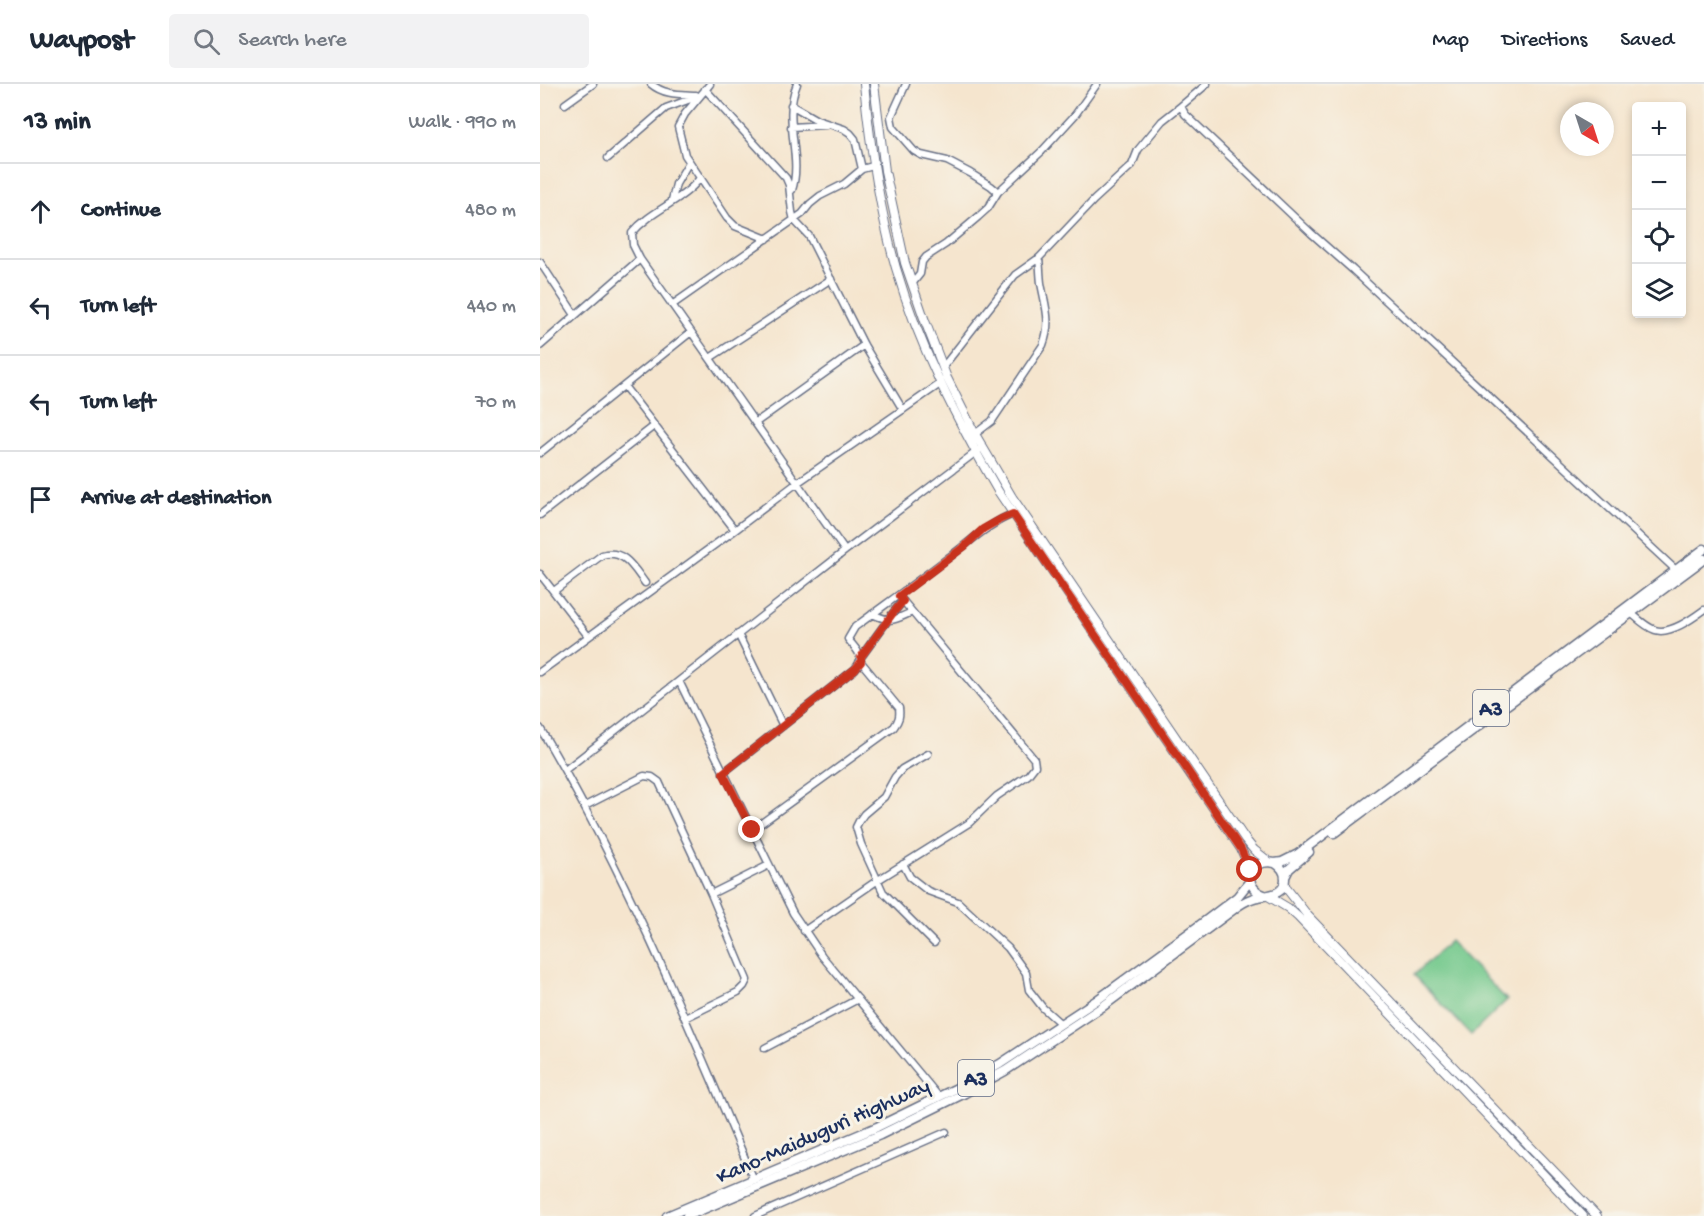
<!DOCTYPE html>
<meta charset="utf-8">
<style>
:root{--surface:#fff;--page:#f2f2f3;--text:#1f2937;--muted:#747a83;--line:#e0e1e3}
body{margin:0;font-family:"Gochi Hand",sans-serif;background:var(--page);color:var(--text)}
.controls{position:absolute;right:18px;top:18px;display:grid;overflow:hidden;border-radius:6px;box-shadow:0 3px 9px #0003}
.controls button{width:54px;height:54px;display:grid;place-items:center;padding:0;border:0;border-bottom:2px solid var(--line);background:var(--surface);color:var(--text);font:30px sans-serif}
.compass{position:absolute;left:1020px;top:18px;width:54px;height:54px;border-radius:50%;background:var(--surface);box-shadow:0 3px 9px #0003;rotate:141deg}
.stop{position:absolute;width:18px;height:18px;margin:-14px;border:4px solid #c8321e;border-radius:50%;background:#fff}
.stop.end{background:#c8321e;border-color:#fff;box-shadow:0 2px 6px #0008}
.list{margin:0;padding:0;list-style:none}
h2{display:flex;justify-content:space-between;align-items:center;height:78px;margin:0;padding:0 24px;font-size:26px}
h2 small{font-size:20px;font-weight:400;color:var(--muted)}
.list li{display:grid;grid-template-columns:39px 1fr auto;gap:18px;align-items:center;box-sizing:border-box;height:96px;padding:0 24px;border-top:2px solid var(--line)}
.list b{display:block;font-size:22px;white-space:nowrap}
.list em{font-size:20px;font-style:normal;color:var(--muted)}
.icon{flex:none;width:33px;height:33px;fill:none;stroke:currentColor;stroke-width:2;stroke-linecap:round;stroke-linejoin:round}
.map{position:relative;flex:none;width:1164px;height:1132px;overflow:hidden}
header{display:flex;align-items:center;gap:36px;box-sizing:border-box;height:84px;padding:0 30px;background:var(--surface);border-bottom:2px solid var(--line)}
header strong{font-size:28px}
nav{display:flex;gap:33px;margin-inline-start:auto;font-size:21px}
.search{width:420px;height:54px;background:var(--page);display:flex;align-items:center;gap:15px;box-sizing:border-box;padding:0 21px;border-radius:6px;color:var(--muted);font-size:22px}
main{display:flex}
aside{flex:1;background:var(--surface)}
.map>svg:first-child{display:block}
.green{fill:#75c98d;stroke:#487c76;stroke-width:1.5}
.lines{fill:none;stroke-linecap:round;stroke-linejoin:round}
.minor-casing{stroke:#676f85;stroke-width:9}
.major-casing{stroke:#676f85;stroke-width:10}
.highway-casing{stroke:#676f85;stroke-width:11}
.minor{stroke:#fff;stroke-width:6}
.major{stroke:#fff;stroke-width:8}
.highway{stroke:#fff;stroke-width:8}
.route{stroke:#c8321e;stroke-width:8}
.labels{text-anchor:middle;stroke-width:6;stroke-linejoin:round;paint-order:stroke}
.shield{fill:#f7f3e8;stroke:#5d6a87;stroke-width:1.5}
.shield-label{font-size:21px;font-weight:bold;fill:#1b2f5e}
.street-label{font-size:22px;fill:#1b2f5e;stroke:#f7f3e8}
</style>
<header>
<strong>Waypost</strong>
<div class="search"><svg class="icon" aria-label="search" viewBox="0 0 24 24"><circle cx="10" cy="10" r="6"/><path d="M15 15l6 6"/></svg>Search here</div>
<nav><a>Map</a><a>Directions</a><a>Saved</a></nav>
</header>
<main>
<aside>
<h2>13 min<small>Walk · 990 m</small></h2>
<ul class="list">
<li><svg class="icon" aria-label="ahead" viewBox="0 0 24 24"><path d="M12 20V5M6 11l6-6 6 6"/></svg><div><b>Continue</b></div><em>480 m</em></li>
<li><svg class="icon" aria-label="left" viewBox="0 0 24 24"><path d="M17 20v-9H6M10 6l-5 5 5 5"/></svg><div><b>Turn left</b></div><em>440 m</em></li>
<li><svg class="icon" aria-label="left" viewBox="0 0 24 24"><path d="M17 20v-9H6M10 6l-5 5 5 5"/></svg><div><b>Turn left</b></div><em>70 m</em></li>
<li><svg class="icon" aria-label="arrive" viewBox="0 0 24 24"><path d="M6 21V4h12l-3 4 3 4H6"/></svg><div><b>Arrive at destination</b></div></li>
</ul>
</aside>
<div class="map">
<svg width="1164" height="1132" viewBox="0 0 1164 1132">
<rect width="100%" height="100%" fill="#f7f3e8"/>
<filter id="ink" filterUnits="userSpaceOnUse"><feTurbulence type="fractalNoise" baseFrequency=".0167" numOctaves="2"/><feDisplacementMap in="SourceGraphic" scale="12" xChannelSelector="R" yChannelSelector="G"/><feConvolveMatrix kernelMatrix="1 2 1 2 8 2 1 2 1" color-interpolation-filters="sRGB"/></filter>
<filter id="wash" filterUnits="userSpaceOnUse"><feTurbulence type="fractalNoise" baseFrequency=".008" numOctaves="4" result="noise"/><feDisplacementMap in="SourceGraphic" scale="24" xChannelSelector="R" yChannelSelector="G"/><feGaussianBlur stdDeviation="1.35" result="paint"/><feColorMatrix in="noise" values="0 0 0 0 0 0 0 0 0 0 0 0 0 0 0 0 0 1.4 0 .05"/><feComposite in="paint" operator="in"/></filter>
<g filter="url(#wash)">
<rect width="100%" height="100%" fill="#f5e5ce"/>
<path class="green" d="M910 857 967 916 931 951 874 891Z"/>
</g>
<g filter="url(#ink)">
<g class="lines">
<defs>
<path id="minor" d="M111 0C124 11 140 10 156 11
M170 0 145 30 138 43 145 71 187 134 195 142 227 155
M366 0 351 33 353 43 374 67 381 71 407 77 430 89 451 102 458 108
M667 0 641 22 645 30 771 149 813 186 1138 488
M165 5 246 94 249 101 252 128 254 136 269 152 324 261 363 326
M25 20 53 0
M251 21 277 36 304 45 310 49 315 55 322 85
M251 43 286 41
M68 74 126 24 159 12
M160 94C143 117 111 126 92 149L93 161 100 175 305 467
M252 106C263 73 242 36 257 0
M132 116 136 100 149 78
M0 178 35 231
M372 200 380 190 382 178 386 173 406 160 438 133 448 124 458 108 502 67 535 31 557 0
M132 221 262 130 270 120 280 112 304 100 322 85 333 82
M0 262 100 175
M170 274 291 195
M403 283 475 191 499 174 554 116 592 81 598 66 622 37 641 22
M84 302 195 446
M215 339 324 261
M435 350 452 337 503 261C512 237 505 222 501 199 500 191 500 182 499 174
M0 369 151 248
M0 431 114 342
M0 490 48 552
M14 507 62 471C84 465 93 483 105 499
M1091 529C1098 535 1106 543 1115 546 1130 551 1153 534 1164 526
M332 530C353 539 352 537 372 528
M198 550 243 642
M321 573 353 529 363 517
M0 588 195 446 257 399 400 300
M139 597 253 829 282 872 399 1013
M0 644C85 787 149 942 214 1096
M388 670 362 685 355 693 344 713 324 730 319 737 316 743 321 760 343 808 394 859
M25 686 305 467 440 365
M183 689 315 585C326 572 317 567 308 555L315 543C346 520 378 497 408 474 430 458 448 440 473 430
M45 722 104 692 112 693 119 698 171 810 207 896 204 902 198 908 145 934
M212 746 354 643C359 636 360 632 359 624L321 578
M363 780 370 793 388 807 418 818 468 864 486 889 489 906 503 924 521 940
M171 810 229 781
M264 847 338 796 429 739 457 712 488 691 495 682 494 675 359 512
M225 964 318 915
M215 1132 406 1048"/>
<path id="major" d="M324 0C330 62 339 124 356 184 379 263 417 336 458 407L701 765 708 781 710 792
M334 0 345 87 365 179 385 237 407 294 435 350 472 413 705 755 714 766 728 777
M744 799 747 805 768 832 1057 1132
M728 812 748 824 758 833 1043 1132"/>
<path id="highway" d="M794 749 1164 475
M735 779 742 778 758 770 1164 465
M745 793 749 785 769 768
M127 1132 337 1043 421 1002 460 980 557 916 660 841 697 813 710 797
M147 1132 340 1051 425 1009 465 987 562 923 694 825C699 821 705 817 711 815 723 810 745 814 745 795 745 787 741 783 735 779 710 773 700 802 724 811"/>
</defs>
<use href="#minor" class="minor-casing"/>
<use href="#major" class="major-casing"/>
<use href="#highway" class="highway-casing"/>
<use href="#minor" class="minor"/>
<use href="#major" class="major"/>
<use href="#highway" class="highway"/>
</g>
</g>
<g class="lines" filter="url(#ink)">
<path class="route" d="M212 746 183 689 315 585 321 578V573L353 529 363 517 359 512 425 462 443 445 461 435 473 430 701 765 710 786"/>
</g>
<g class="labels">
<g class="shield">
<rect x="933" y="606" width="36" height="36" rx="4.5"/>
<rect x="418" y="976" width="36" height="36" rx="4.5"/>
</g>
<g class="shield-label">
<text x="951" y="631">A3</text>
<text x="436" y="1001">A3</text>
</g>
<g class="street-label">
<text transform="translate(282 1045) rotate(-24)" y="8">Kano-Maiduguri Highway</text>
</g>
</g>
</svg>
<div class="controls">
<button>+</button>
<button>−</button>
<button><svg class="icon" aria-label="locate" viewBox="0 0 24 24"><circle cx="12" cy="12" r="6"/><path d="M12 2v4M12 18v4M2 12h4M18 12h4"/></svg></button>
<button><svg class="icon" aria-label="layers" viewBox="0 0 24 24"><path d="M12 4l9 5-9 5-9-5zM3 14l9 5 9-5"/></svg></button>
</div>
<svg class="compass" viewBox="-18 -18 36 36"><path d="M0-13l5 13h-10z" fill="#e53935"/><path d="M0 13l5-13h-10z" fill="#747a83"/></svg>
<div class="stop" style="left:710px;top:786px"></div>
<div class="stop end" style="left:212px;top:746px"></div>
</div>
</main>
